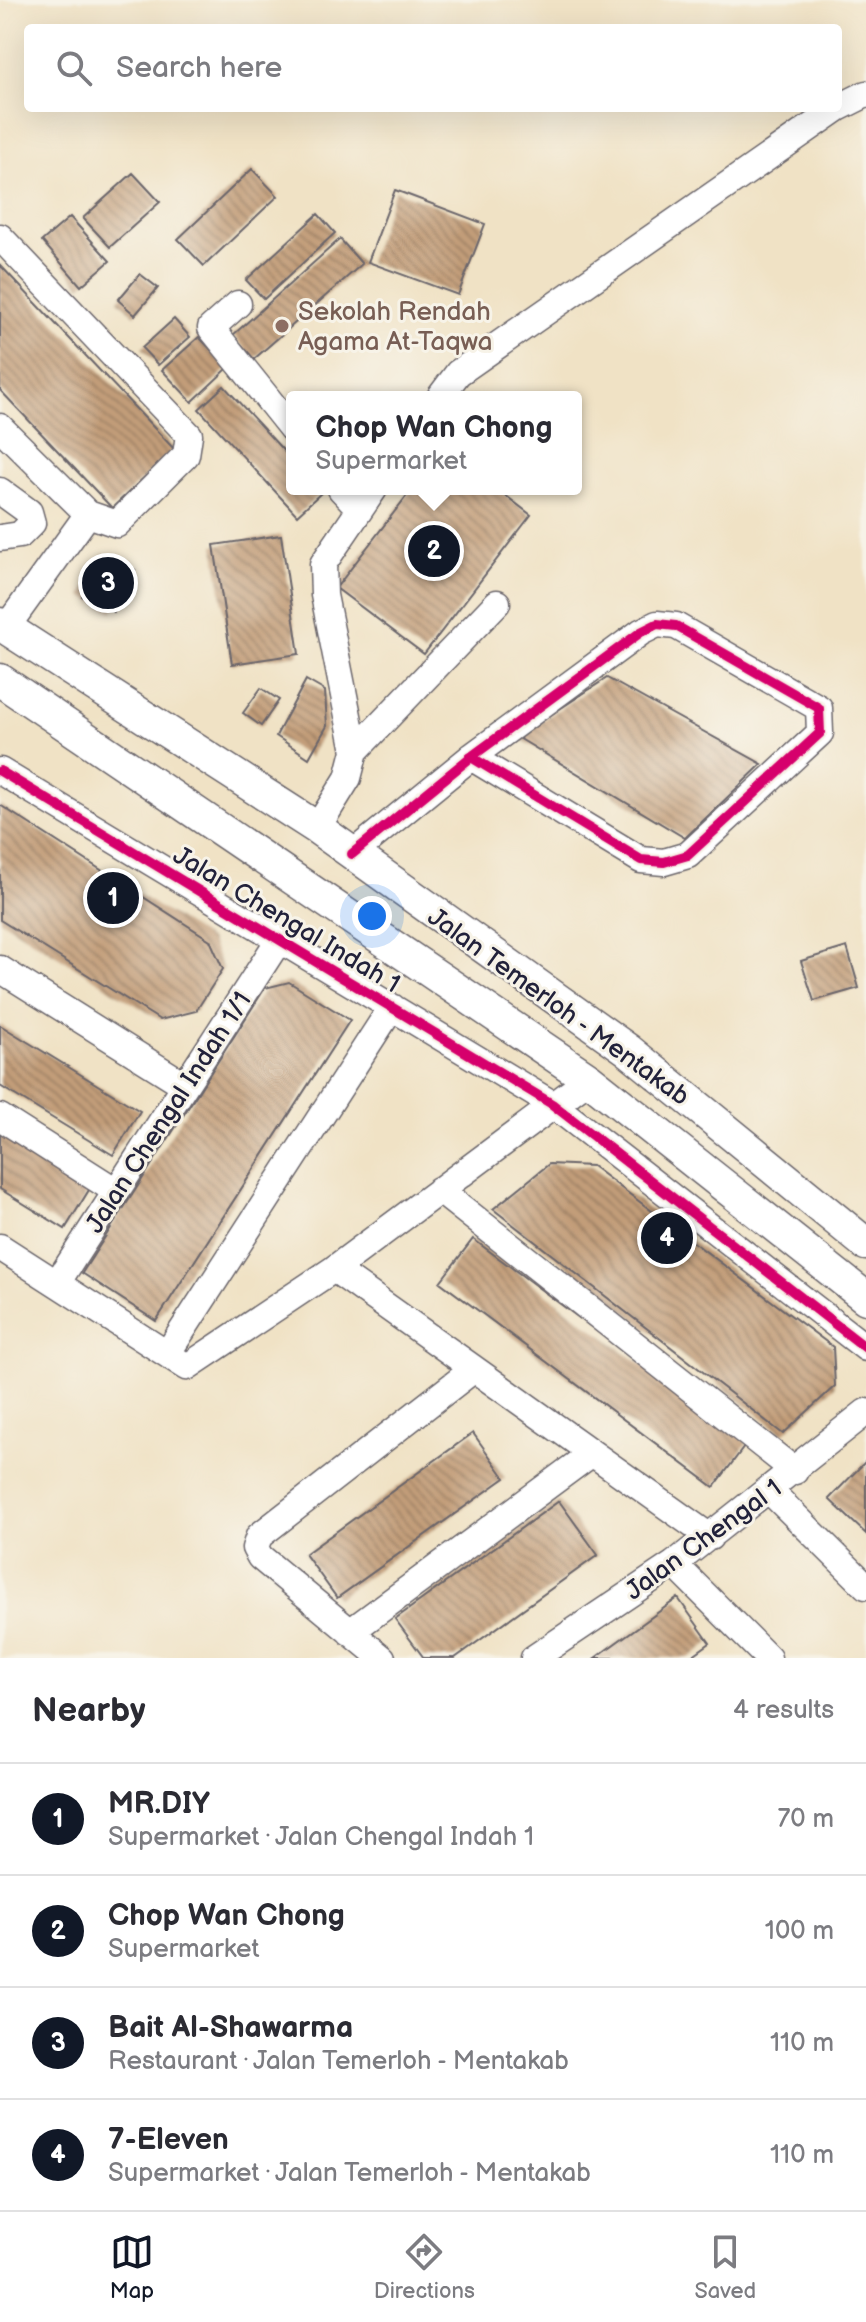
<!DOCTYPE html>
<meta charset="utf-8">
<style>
:root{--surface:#fff;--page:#f7f7f7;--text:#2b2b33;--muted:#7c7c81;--line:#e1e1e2;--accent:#111827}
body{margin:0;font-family:"Balsamiq Sans",sans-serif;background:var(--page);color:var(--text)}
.you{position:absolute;left:372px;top:916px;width:28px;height:28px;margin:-20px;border:6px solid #fff;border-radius:50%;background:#1a73e8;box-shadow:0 0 0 12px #1a73e833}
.badge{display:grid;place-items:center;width:52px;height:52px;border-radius:50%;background:var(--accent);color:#fff;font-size:26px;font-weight:700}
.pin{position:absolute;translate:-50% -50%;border:4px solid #fff;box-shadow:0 2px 8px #0006}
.popup{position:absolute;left:286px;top:391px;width:296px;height:104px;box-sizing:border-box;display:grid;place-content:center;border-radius:8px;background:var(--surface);filter:drop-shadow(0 2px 6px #0005);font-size:26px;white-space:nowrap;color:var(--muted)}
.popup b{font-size:30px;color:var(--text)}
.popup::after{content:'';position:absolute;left:50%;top:100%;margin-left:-16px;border:16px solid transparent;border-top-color:var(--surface)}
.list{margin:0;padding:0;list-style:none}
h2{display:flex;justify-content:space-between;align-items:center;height:104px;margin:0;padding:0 32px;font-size:34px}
h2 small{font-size:26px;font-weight:400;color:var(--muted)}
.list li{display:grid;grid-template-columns:52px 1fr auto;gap:24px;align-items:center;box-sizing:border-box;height:112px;padding:0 32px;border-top:2px solid var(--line)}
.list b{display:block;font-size:30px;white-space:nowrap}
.list p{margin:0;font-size:26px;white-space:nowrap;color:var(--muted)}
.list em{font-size:26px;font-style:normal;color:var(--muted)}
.icon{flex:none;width:44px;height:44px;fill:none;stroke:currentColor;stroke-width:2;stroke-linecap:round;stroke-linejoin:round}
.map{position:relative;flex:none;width:866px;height:1658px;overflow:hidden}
.search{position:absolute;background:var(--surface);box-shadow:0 8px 32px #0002;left:24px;right:24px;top:24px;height:88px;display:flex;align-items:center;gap:20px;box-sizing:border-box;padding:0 28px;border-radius:8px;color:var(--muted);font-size:30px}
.sheet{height:552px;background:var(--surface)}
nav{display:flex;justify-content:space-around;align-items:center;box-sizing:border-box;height:112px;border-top:2px solid var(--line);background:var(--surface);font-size:22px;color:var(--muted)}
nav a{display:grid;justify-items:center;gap:4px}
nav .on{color:var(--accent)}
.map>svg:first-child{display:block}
.building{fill:url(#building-back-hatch)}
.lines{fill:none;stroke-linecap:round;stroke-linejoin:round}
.minor-casing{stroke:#6a656b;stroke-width:29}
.major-casing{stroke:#6a656b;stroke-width:35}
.minor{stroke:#fff;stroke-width:26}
.major{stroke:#fff;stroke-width:32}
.cycleway-casing{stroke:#f7f3e8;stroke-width:15}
.cycleway{stroke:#d6006c;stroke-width:10}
.education-dot{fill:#8d6e63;stroke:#f7f3e8;stroke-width:3}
.labels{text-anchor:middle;stroke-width:6;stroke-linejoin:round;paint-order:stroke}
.education-label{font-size:26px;fill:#785e54;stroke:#f7f3e8;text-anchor:start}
.street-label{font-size:26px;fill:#22223b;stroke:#f7f3e8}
</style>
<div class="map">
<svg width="866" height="1658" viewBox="0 0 866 1658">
<defs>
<pattern id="building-back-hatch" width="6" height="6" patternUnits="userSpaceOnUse" patternTransform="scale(2)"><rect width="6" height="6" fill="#c29d79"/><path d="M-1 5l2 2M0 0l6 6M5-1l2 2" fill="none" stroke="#9d8064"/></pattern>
</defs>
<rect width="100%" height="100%" fill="#f7f3e8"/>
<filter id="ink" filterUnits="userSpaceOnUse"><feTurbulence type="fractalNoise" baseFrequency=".0125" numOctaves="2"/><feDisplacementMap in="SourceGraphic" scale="16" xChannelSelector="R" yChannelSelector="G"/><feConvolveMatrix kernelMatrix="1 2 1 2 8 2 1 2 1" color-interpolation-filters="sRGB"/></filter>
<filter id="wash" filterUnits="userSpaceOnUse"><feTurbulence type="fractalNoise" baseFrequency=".006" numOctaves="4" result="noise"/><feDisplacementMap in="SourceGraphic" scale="32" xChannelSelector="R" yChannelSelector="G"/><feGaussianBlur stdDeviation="1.8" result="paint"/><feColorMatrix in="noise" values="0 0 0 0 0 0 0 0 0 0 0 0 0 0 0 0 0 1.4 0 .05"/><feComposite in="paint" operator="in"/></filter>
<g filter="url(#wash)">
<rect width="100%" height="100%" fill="#f0e2c5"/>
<g id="blocks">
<path class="building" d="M252 169 278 196 204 266 178 239Z
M133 173 160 202 110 247 83 218Z
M395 190 485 224 458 295 368 262Z
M318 214 335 233 264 299 246 280Z
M70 217 110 261 81 286 42 241Z
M340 239 362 264 254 359 233 335Z
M0 265 174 449 112 508 0 390Z
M140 274 158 288 135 315 118 300Z
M174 319 190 337 158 365 142 348Z
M199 337 228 368 192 402 162 370Z
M224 386 292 460V489L322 492 297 515 199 409Z
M412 489H497L531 515 424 654 336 588Z
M281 535 299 654 232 664 214 545Z
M103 554 135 570 113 612 82 596Z
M607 678 762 764 685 838 517 737Z
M306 680 325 691 327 726 309 758 276 736Z
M261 688 279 700 261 726 243 713Z
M0 805 210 940 223 969 196 1011 160 1020 0 920Z
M847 947 859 988 814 1001 801 961Z
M289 982 350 1020 156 1321 82 1273 265 988Z
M0 1025 140 1111 113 1155 0 1086Z
M0 1129 92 1185 65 1229 0 1189Z
M549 1164 592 1166 833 1347 835 1386 783 1434 493 1209Z
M473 1239 747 1443 714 1487 440 1282Z
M473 1433 505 1478 337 1598 305 1554Z
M866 1461V1534L829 1499Z
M559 1501 598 1555 455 1658H424L395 1619Z
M678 1598 710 1643 689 1658H595Z"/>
</g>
</g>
<g filter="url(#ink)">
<use href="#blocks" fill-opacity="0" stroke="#6a656b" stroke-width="2"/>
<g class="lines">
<defs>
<path id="minor" d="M838 108 866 94
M0 237 189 435 186 455 117 524 88 514
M238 304 211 328 292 429
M440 397 458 373 838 108
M0 427 88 514 6 628
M341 489 360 509
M0 491 29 512 32 523 20 535 0 538
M355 751 497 603
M0 771 552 1104 866 1348
M317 828 348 778 355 751 324 595 323 564 374 489
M352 854 471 757 641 632 657 624 676 626 819 708 820 733 688 855 664 862 641 860 471 757
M0 969 185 1085
M0 1117 116 1191
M439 1190 795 1471
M0 1247 187 1367 334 1269 589 1079
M334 1269 710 1537
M57 1283 279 940
M167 1354 392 1007
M770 1491 866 1586
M674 1564 768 1658
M350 1632 592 1453
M382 1658 260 1557 255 1548 259 1536 474 1369
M534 1658 674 1564 866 1412"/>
<path id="major" d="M0 624 317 828 628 1050 866 1244
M0 680 589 1079 866 1298"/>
</defs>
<use href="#minor" class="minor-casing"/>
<use href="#major" class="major-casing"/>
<use href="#minor" class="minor"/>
<use href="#major" class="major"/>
<defs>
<path id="cycleway" d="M0 771 552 1104 866 1348
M352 854 471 757 641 632 657 624 676 626 819 708 820 733 688 855 664 862 641 860 471 757"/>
</defs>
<use href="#cycleway" class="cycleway-casing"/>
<use href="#cycleway" class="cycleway"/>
</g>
</g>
<circle class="education-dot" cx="282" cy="326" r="8"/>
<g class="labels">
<g class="education-label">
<text x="298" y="320">Sekolah Rendah<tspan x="298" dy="30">Agama At-Taqwa</tspan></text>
</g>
<g class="street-label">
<text transform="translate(287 919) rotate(31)" y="9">Jalan Chengal Indah 1</text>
<text transform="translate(559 1006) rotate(36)" y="9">Jalan Temerloh - Mentakab</text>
<text transform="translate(168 1112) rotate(-57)" y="9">Jalan Chengal Indah 1/1</text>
<text transform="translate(703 1539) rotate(-36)" y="9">Jalan Chengal 1</text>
</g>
</g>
</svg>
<div class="you"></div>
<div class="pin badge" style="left:113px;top:898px">1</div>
<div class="pin badge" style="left:434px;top:551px">2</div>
<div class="popup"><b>Chop Wan Chong</b>Supermarket</div>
<div class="pin badge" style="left:108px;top:583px">3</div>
<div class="pin badge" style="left:667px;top:1238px">4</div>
<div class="search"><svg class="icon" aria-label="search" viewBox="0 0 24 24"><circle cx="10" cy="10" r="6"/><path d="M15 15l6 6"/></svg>Search here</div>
</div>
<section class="sheet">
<h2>Nearby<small>4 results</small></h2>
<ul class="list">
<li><span class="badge">1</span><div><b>MR.DIY</b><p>Supermarket · Jalan Chengal Indah 1</p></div><em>70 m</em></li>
<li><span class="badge">2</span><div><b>Chop Wan Chong</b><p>Supermarket</p></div><em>100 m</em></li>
<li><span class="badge">3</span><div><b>Bait Al-Shawarma</b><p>Restaurant · Jalan Temerloh - Mentakab</p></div><em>110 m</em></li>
<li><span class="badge">4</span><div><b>7-Eleven</b><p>Supermarket · Jalan Temerloh - Mentakab</p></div><em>110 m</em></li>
</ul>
</section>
<nav>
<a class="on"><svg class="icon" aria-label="map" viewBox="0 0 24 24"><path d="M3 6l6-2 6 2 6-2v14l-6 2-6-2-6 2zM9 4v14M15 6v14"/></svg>Map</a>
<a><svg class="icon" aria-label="directions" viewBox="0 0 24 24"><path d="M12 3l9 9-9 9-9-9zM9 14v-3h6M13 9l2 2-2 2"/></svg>Directions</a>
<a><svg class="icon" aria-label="saved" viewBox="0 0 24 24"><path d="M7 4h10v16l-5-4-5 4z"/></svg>Saved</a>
</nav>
